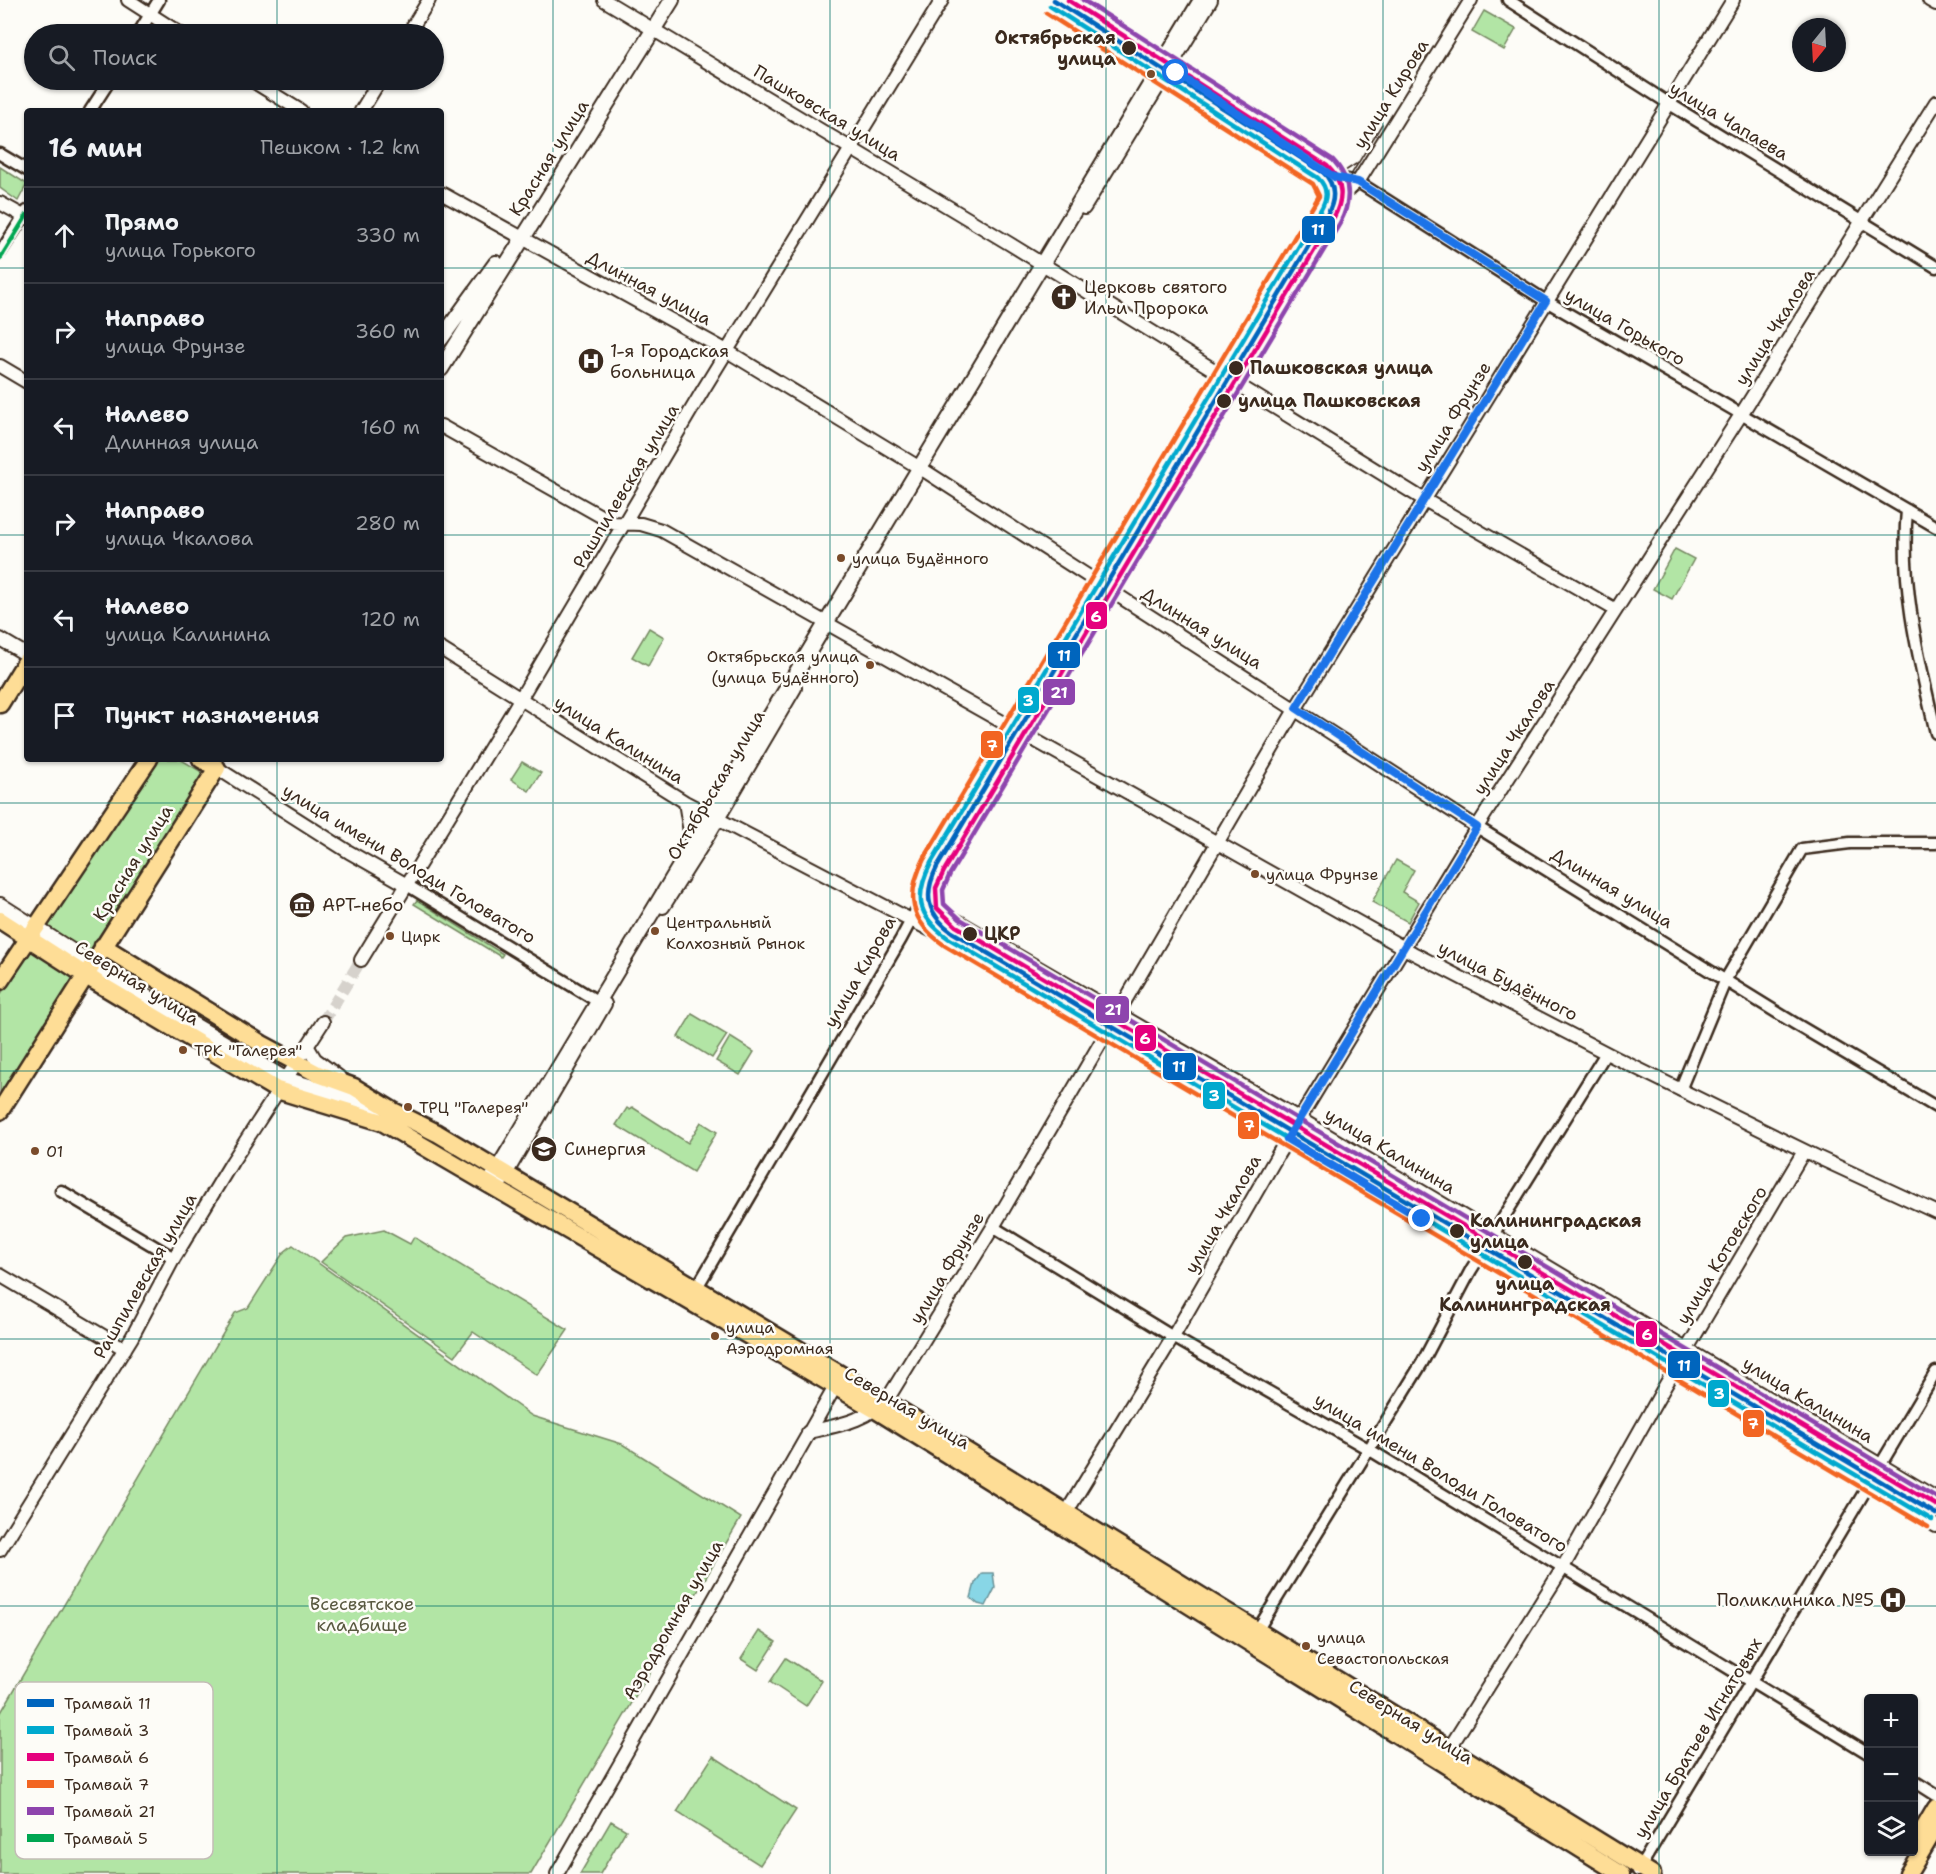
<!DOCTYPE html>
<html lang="ru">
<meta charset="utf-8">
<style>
:root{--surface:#171b24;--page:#242831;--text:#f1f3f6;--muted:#9ea1a6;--line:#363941}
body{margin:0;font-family:"Shantell Sans",sans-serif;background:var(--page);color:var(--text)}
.controls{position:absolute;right:18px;bottom:18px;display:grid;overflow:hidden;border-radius:6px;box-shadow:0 2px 4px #0004}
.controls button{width:54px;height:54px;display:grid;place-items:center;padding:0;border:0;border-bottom:2px solid var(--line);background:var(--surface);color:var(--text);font:30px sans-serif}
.compass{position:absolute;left:1792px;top:18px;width:54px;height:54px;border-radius:50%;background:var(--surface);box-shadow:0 2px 4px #0004;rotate:198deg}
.stop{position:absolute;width:18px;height:18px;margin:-14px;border:4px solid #1a73e8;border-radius:50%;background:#fff}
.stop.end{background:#1a73e8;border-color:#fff;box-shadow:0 2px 6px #0008}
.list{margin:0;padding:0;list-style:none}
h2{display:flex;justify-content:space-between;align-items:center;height:78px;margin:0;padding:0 24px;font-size:26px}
h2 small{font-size:20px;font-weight:400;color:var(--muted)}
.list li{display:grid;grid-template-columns:39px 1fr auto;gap:18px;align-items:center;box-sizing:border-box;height:96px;padding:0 24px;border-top:2px solid var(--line)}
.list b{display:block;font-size:22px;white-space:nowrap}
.list p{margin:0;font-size:20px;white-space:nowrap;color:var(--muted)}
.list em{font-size:20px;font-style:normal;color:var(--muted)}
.icon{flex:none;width:33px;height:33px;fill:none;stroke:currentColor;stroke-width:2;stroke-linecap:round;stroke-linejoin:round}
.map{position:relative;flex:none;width:1936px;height:1874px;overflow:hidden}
.search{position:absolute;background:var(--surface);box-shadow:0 2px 4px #0004;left:24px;top:24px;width:420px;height:66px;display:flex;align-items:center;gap:15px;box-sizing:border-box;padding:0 21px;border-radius:33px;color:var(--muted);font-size:22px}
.panel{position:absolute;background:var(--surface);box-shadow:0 2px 4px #0004;left:24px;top:108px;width:420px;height:654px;border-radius:6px}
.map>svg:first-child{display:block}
.green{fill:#b2e5a5;stroke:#768862;stroke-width:1.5}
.water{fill:#88d6e6;stroke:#699196;stroke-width:1.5}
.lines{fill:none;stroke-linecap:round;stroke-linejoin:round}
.tertiary-tunnel{stroke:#d6d2cc;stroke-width:12;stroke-dasharray:12 6;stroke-linecap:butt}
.minor-casing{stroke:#3b2a1e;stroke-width:15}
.tertiary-casing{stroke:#3b2a1e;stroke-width:16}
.secondary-casing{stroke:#3b2a1e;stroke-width:18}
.primary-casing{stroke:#3b2a1e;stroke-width:21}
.trunk-casing{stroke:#3b2a1e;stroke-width:21}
.minor{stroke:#fdfcf7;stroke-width:10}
.tertiary{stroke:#fdfcf7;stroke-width:12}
.secondary{stroke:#fdfcf7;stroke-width:14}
.primary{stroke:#fedd96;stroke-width:16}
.trunk{stroke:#fedd96;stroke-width:16}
.tram{stroke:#3b2a1e;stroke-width:1.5}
.tram-1-casing{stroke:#fdfcf7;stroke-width:9}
.tram-2-casing{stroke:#fdfcf7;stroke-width:9}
.tram-3-casing{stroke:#fdfcf7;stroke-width:9}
.tram-4-casing{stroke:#fdfcf7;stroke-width:9}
.tram-5-casing{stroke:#fdfcf7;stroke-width:9}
.tram-6-casing{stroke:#fdfcf7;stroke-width:9}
.tram-1{stroke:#0065bd;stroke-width:4.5}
.tram-2{stroke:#00a9ce;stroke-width:4.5}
.tram-3{stroke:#e5007d;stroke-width:4.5}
.tram-4{stroke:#f26522;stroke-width:4.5}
.tram-5{stroke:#8e44ad;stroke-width:4.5}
.tram-6{stroke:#00a651;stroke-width:4.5}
.route{stroke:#1a73e8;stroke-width:8}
.grid{fill:none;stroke:#0f766e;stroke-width:1.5;stroke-opacity:0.55}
.stop-dot{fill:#3b2a1e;stroke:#fdfcf7;stroke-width:2}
.bus-dot{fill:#7a4b2a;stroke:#fdfcf7;stroke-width:2}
.labels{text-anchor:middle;stroke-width:5;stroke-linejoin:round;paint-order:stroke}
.bus-label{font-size:16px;fill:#3b2a1e;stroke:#fdfcf7;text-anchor:start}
.stop-label{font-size:18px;font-weight:bold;fill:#3b2a1e;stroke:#fdfcf7;text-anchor:start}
.street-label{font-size:18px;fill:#3b2a1e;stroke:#fdfcf7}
.poi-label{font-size:18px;fill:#3b2a1e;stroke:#fdfcf7;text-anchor:start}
.park-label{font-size:18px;fill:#595940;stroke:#fdfcf7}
.key{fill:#fdfcf7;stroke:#c3bdb6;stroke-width:1.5}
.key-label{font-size:16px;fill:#3b2a1e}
.line-badge{stroke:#fdfcf7;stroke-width:2}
.badge-label{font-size:16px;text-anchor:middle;font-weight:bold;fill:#fff}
</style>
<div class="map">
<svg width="1936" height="1874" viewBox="0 0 1936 1874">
<rect width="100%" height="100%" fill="#fdfcf7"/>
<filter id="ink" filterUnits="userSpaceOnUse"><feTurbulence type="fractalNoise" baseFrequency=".0167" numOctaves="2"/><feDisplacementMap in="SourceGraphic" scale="12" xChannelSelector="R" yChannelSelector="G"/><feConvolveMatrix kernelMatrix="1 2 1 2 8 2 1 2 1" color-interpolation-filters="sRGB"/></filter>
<g filter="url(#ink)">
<path class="green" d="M1484 11 1516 29 1504 50 1472 32Z
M0 167 27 184 18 201 0 188Z
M1675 549 1694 559 1672 599 1653 589Z
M649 628 664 637 648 666 632 657Z
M158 759H180L205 774 88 953 46 928Z
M522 762 541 773 529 791 511 779Z
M1396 860 1414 870 1402 892 1419 902 1408 922 1372 902Z
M417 900 503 954 501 957 414 904Z
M31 949 75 977 0 1097V995Z
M111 966 274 1063 271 1067 108 970Z
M692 1014 727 1035 712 1058 678 1037Z
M730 1037 754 1052 740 1075 716 1061Z
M632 1107 688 1143 701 1122 717 1132 693 1172 616 1125 627 1108 630 1110Z
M384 1230 410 1244 414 1237 568 1330 537 1375 473 1332 455 1356 321 1262 346 1238Z
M293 1245 532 1416 622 1444 741 1518 531 1874H0V1714L235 1313 248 1308 283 1253Z
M759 1631 776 1642 758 1670 741 1659Z
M786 1658 822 1681 806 1706 770 1682Z
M713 1756 796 1810 760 1865 677 1812Z
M611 1821 626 1830 600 1874H580Z"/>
<path class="water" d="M982 1573H993L995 1588 986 1606 978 1604 971 1598 975 1583Z"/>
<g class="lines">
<path class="tertiary-tunnel" d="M323 1022 361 960"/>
<defs>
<path id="minor" d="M1058 0 1169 68 1334 177 1358 182 1546 301 1936 527
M1508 0 1668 103 1936 267
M138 34 159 0
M90 111 110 80
M0 154 27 170
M0 253 27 211
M1907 510C1900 586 1919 660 1936 733
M1477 827 1794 1023 1936 1107
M407 885 597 1001
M930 885 932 897 949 916
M1680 1090 1726 979 1802 849 1850 843H1936
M61 1191 174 1258
M993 1227 1173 1337 1370 1450 1868 1753
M696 1289 901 939 933 879 1339 199 1358 182
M1255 1634 1422 1363 1471 1270 1606 1053
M1914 1781 1936 1795
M1638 1871 1936 1372"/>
<path id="tertiary" d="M128 0 181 34
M604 0 1010 244 1423 499 1616 610
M1929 0 1936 4
M408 34 429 0
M251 80 301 111
M361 111 380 80
M1358 182 1471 0
M441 193 727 351 925 471 1477 827
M0 203 27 218
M1084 208 1211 0
M0 366 27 382
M441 426 613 523 641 524 661 530 1413 953 1616 1058 1817 1157 1936 1212
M0 639 27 655
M441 649 685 802 938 934 1869 1484 1936 1526
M217 768 349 852 407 885
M685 802 692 844
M663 907 708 836 795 688
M911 920 932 914 949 916 1300 1119 1936 1498
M361 960 513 711 703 390 942 0
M308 1047 315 1059 339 1077
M502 1181 605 1004
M0 1275 125 1349
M808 1432C840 1425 868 1421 890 1395L993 1227 1296 708 1733 0
M1063 1518 1173 1337 1277 1156 1477 827 1742 413 1936 102
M0 1550 132 1337 174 1258 232 1162 323 1022
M1449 1749 1562 1569 1665 1386 1804 1151
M557 1874 839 1380"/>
<path id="secondary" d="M441 339 496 263
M441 369 672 0
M0 905 103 971 285 1079 380 1107
M488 1185 1201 0"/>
<path id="primary" d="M0 704 27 660
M0 920 96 982 277 1090 382 1122 876 1410 1621 1874
M103 946 262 1044 318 1074 354 1087 395 1112 437 1133 885 1401 1652 1874
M0 981 149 759
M0 1111 217 768 201 759"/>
<path id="trunk" d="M1920 1835 1936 1808
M1908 1874 1936 1827"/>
</defs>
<use href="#minor" class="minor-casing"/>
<use href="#tertiary" class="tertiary-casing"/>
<use href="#secondary" class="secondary-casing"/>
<use href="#primary" class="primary-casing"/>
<use href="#trunk" class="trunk-casing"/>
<use href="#minor" class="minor"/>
<use href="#tertiary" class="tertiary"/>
<use href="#secondary" class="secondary"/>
<use href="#primary" class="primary"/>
<use href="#trunk" class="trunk"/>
<path class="tram" d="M1326 168 1345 171 1356 164
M1329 211 1382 124"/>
<defs>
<path id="tram-1" d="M1054 0 1323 172C1336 185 1336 199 1327 215L937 867C923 895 927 914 952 932L1936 1514"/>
<path id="tram-2" d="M1050 6 1318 178C1329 189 1327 199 1320 211L931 863C914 897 917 916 948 938L1932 1520"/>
<path id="tram-3" d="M1068 0 1327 166C1344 182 1344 199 1333 219L944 871 936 888 937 908 956 926 1936 1505"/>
<path id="tram-4" d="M1046 13 1313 184 1319 196 924 859C905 896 910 921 944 945L1928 1527"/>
<path id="tram-5" d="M1083 0 1333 160C1351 179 1352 200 1340 223L950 874 943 890 944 904 960 919 1936 1497"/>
<path id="tram-6" d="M0 259 27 215"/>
</defs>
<use href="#tram-1" class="tram-1-casing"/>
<use href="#tram-2" class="tram-2-casing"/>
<use href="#tram-3" class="tram-3-casing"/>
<use href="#tram-4" class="tram-4-casing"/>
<use href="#tram-5" class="tram-5-casing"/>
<use href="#tram-6" class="tram-6-casing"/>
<use href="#tram-1" class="tram-1"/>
<use href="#tram-2" class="tram-2"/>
<use href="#tram-3" class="tram-3"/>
<use href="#tram-4" class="tram-4"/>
<use href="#tram-5" class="tram-5"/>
<use href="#tram-6" class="tram-6"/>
</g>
</g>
<g class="lines" filter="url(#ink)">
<path class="route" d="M1176 73 1334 177 1358 182 1546 301 1296 708 1477 827 1287 1139 1422 1219"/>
</g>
<path class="grid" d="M277 0V34M553 0V1874M830 0V1874M1106 0V1874M1383 0V1874M1659 0V1874M277 80V111M0 268H27M441 268H1936M0 535H27M441 535H1936M277 759V1874M0 803H1936M0 1071H1936M0 1339H1936M0 1606H1936"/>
<defs>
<symbol id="church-disc" viewBox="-11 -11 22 22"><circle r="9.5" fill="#3b2a1e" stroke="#fdfcf7"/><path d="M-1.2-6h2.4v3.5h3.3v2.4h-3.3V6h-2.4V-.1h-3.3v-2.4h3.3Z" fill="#fff"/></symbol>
<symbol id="hospital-disc" viewBox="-11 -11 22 22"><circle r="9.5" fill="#3b2a1e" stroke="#fdfcf7"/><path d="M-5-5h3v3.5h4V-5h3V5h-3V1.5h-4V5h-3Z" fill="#fff"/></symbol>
<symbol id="museum-disc" viewBox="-11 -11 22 22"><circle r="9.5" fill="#3b2a1e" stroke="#fdfcf7"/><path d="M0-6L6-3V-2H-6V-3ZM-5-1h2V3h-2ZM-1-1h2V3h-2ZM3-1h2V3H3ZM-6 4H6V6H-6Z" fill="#fff"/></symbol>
<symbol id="university-disc" viewBox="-11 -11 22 22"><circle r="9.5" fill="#3b2a1e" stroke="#fdfcf7"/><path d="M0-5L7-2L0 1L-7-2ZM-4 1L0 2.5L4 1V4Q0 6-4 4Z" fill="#fff"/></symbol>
</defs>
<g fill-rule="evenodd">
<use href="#church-disc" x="1049" y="282" width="30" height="30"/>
<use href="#hospital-disc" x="576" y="346" width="30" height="30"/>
<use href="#museum-disc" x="287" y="890" width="30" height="30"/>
<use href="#university-disc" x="529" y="1134" width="30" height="30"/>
<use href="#hospital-disc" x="1878" y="1585" width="30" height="30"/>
</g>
<g class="stop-dot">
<circle cx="1129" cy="48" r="8"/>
<circle cx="1236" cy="368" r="8"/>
<circle cx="1224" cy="401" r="8"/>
<circle cx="970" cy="934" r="8"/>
<circle cx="1457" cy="1231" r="8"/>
<circle cx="1525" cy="1262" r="8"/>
</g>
<g class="bus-dot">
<circle cx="1151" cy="74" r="5"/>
<circle cx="841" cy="558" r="5"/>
<circle cx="870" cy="665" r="5"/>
<circle cx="1255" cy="874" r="5"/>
<circle cx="655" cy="931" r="5"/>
<circle cx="390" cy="936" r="5"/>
<circle cx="183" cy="1050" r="5"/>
<circle cx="408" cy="1107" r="5"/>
<circle cx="35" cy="1151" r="5"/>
<circle cx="715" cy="1336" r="5"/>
<circle cx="1306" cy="1646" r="5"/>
</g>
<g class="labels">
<g class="bus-label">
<text x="852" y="564">улица Будённого</text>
<text x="859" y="662" text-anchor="end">Октябрьская улица<tspan x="859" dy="21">(улица Будённого)</tspan></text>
<text x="1266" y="880">улица Фрунзе</text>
<text x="666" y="928">Центральный<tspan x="666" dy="21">Колхозный Рынок</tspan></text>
<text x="401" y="942">Цирк</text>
<text x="194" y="1056">ТРК "Галерея"</text>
<text x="419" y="1113">ТРЦ "Галерея"</text>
<text x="46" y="1157">01</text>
<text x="726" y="1333">улица<tspan x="726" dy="21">Аэродромная</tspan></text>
<text x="1317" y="1643">улица<tspan x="1317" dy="21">Севастопольская</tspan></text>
</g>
<g class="stop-label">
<text x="1116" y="44" text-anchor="end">Октябрьская<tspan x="1116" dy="21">улица</tspan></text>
<text x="1250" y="374">Пашковская улица</text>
<text x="1238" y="407">улица Пашковская</text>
<text x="984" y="940">ЦКР</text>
<text x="1470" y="1227">Калининградская<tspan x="1470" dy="21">улица</tspan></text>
<text x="1525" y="1290" text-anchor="middle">улица<tspan x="1525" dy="21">Калининградская</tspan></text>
</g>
<g class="street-label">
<text transform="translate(1391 94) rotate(-58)" y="6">улица Кирова</text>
<text transform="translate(827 113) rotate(31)" y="6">Пашковская улица</text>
<text transform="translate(1729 121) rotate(31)" y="6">улица Чапаева</text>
<text transform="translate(549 158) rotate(-58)" y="6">Красная улица</text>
<text transform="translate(649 288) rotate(28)" y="6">Длинная улица</text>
<text transform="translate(1625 327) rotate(30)" y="6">улица Горького</text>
<text transform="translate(1775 327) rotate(-58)" y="6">улица Чкалова</text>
<text transform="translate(1453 417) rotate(-58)" y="6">улица Фрунзе</text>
<text transform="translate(626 486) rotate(-59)" y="6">Рашпилевская улица</text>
<text transform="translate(1202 628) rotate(32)" y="6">Длинная улица</text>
<text transform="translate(1514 737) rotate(-57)" y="6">улица Чкалова</text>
<text transform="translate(619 740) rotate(32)" y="6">улица Калинина</text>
<text transform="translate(716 785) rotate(-59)" y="6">Октябрьская улица</text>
<text transform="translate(133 863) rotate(-58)" y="6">Красная улица</text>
<text transform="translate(409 864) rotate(31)" y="6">улица имени Володи Головатого</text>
<text transform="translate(1612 888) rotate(31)" y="6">Длинная улица</text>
<text transform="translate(860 972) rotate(-60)" y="6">улица Кирова</text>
<text transform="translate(1508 981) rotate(27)" y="6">улица Будённого</text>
<text transform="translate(137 983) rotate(32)" y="6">Северная улица</text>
<text transform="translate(1390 1151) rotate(31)" y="6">улица Калинина</text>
<text transform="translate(1223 1214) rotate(-60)" y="6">улица Чкалова</text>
<text transform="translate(1722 1255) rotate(-59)" y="6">улица Котовского</text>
<text transform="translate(947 1268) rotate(-59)" y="6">улица Фрунзе</text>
<text transform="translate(145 1276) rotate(-60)" y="6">Рашпилевская улица</text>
<text transform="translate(1808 1400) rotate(31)" y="6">улица Калинина</text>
<text transform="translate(907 1408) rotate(31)" y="6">Северная улица</text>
<text transform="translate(1441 1473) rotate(31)" y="6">улица имени Володи Головатого</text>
<text transform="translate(673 1620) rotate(-60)" y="6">Аэродромная улица</text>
<text transform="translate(1411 1722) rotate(32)" y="6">Северная улица</text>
<text transform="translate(1698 1738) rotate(-59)" y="6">улица Братьев Игнатовых</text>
</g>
<g class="poi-label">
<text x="1084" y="293">Церковь святого<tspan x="1084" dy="21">Ильи Пророка</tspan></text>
<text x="610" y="357">1-я Городская<tspan x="610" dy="21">больница</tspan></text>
<text x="322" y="911">АРТ-небо</text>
<text x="564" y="1155">Синергия</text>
<text x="1874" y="1606" text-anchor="end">Поликлиника №5</text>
</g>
<g class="park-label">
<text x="362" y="1610">Всесвятское<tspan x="362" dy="21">кладбище</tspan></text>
</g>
</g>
<rect x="15" y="1682" width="198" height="177" rx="9" class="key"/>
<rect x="27" y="1699" width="27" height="8" fill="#0065bd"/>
<rect x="27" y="1726" width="27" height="8" fill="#00a9ce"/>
<rect x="27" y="1753" width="27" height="8" fill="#e5007d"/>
<rect x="27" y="1780" width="27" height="8" fill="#f26522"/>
<rect x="27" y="1807" width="27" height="8" fill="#8e44ad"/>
<rect x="27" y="1834" width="27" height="8" fill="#00a651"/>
<g class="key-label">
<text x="64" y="1709">Трамвай 11</text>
<text x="64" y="1736">Трамвай 3</text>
<text x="64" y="1763">Трамвай 6</text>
<text x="64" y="1790">Трамвай 7</text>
<text x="64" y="1817">Трамвай 21</text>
<text x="64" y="1844">Трамвай 5</text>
</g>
<g class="line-badge">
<rect x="1301" y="215" width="35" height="29" rx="6" fill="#0065bd"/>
<rect x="1085" y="601" width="23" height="29" rx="6" fill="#e5007d"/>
<rect x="1047" y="641" width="34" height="28" rx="6" fill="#0065bd"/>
<rect x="1042" y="678" width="34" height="28" rx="6" fill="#8e44ad"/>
<rect x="1017" y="686" width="23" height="28" rx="6" fill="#00a9ce"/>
<rect x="980" y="730" width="24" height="29" rx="6" fill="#f26522"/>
<rect x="1095" y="995" width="35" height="29" rx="6" fill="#8e44ad"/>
<rect x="1134" y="1024" width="23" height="28" rx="6" fill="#e5007d"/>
<rect x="1162" y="1052" width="35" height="29" rx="6" fill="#0065bd"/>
<rect x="1202" y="1081" width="24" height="29" rx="6" fill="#00a9ce"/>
<rect x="1237" y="1111" width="23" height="29" rx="6" fill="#f26522"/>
<rect x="1635" y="1320" width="23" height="28" rx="6" fill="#e5007d"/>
<rect x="1667" y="1350" width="34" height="29" rx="6" fill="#0065bd"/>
<rect x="1707" y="1379" width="23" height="29" rx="6" fill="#00a9ce"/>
<rect x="1742" y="1409" width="23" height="29" rx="6" fill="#f26522"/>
</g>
<g class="badge-label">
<text x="1318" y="235">11</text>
<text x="1096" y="622">6</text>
<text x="1064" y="661">11</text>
<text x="1059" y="698">21</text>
<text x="1028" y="706">3</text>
<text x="992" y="751">7</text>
<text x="1113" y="1015">21</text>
<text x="1145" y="1044">6</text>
<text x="1179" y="1072">11</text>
<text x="1214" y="1101">3</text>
<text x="1249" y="1131">7</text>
<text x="1647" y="1340">6</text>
<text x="1684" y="1371">11</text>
<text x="1719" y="1399">3</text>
<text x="1753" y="1429">7</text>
</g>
</svg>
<div class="controls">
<button>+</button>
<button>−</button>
<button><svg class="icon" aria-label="layers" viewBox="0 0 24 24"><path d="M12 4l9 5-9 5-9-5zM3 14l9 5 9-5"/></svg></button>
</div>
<svg class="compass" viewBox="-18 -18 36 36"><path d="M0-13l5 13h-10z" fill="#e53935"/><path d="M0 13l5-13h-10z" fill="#9ea1a6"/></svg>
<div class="stop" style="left:1176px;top:73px"></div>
<div class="stop end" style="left:1422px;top:1219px"></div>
<div class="search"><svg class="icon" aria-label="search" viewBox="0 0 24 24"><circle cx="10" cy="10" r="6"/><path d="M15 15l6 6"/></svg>Поиск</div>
<section class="panel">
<h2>16 мин<small>Пешком · 1.2 km</small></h2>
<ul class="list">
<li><svg class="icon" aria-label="ahead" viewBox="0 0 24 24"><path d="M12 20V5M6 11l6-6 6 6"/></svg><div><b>Прямо</b><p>улица Горького</p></div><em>330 m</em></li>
<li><svg class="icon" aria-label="right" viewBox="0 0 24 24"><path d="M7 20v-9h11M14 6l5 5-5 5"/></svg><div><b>Направо</b><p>улица Фрунзе</p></div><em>360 m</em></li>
<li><svg class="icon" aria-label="left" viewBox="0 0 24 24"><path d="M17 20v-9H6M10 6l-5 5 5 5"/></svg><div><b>Налево</b><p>Длинная улица</p></div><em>160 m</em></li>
<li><svg class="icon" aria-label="right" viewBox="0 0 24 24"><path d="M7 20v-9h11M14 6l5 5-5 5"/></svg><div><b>Направо</b><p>улица Чкалова</p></div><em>280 m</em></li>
<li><svg class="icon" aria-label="left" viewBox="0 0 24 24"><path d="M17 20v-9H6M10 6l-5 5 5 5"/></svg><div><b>Налево</b><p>улица Калинина</p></div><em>120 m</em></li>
<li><svg class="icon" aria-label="arrive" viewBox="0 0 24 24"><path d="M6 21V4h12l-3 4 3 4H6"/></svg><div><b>Пункт назначения</b></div></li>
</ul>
</section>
</div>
